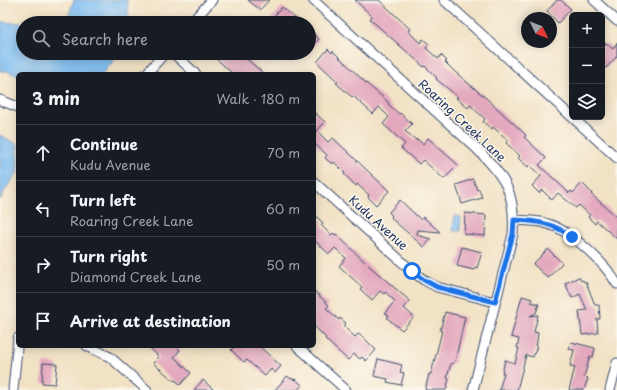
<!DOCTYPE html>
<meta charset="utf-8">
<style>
:root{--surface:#171b24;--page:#242831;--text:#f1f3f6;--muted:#9ea1a6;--line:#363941}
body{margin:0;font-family:"Playpen Sans",sans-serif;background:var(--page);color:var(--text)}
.controls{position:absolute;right:12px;top:12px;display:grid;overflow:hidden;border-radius:6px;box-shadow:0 2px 10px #0003}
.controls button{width:36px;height:36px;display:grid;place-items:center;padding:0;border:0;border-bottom:1px solid var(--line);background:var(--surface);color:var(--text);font:20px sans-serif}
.compass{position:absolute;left:521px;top:12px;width:36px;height:36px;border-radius:50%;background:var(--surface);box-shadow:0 2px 10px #0003;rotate:133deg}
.stop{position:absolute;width:12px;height:12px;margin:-9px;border:3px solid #1a73e8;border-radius:50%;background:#fff}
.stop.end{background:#1a73e8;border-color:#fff;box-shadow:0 1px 4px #0008}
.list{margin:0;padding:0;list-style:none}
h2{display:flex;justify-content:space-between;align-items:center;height:52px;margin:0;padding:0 16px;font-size:17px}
h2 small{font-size:13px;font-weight:400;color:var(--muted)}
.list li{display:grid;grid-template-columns:26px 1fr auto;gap:12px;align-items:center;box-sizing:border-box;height:56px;padding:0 16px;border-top:1px solid var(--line)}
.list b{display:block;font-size:15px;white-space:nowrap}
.list p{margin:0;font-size:13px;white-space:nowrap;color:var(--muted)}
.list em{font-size:13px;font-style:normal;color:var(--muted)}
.icon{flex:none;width:22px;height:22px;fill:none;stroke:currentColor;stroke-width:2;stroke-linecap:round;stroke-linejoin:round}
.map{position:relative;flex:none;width:617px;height:390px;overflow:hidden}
.search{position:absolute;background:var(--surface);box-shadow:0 2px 10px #0003;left:16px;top:16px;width:300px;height:44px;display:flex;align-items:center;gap:10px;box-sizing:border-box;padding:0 14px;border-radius:22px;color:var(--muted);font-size:15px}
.panel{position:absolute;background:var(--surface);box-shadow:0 2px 10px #0003;left:16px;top:72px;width:300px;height:276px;border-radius:6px}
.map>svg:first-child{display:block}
.water{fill:#7cbcf1;stroke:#4c76a8}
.building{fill:#e3a7be}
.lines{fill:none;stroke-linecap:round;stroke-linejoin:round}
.minor-casing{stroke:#3b4a6d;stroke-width:11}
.minor{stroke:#fff;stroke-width:9}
.route{stroke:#1a73e8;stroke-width:5}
.labels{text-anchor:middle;stroke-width:3;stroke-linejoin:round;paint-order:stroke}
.street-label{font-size:12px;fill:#1b2f5e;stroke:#fbf7ec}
</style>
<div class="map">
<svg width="617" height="390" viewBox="0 0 617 390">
<rect width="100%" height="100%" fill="#fbf7ec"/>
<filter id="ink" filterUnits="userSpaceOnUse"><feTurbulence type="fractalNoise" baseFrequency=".025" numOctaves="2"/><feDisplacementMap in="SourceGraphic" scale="8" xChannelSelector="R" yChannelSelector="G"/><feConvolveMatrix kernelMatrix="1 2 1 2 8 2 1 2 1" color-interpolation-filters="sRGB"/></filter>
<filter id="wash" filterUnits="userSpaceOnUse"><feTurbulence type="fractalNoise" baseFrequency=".012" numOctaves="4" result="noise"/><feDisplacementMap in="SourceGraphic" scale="16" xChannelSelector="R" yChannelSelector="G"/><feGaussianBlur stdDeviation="0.9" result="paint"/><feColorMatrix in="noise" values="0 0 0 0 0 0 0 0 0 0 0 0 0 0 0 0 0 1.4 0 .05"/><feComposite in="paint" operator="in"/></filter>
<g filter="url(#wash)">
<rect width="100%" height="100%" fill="#f2e2c5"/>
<path class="water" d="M74 0H127L129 23H66Z
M1 22 24 23H23V53H120L102 74H18V76L7 71H0Z
M0 135 18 145V172L5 190 0 200Z
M454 216 461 217 460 231H453Z"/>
<g id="blocks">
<path class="building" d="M248 0H269L260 10Z
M355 0H379L410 29 408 31 420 43 423 39 429 44 426 48 438 59 441 55 447 61 445 62 455 72 486 98 526 135 524 137 546 158 539 165 569 193 571 191 573 193 582 183 592 193 591 194 617 217V239L597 221 595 224 588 217 590 215 579 205 576 208 558 193 552 200 542 190 539 193 532 186 541 176 529 165 528 167 518 158 520 156 506 143 508 140 493 127 492 129 483 122 485 119 470 105 468 108 456 98 458 97 436 79 437 78 425 66 424 67 370 19 372 16Z
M557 0H561L571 9 558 23 547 11Z
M282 7 301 23H268Z
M312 32 319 39 309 50V36Z
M606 43 613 49 617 43V56L606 68 602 64V46Z
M328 49 332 53 333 51 342 60 366 83 386 100 389 104H388L399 114 400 113 412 124 405 131 416 140 417 139 423 144 428 138 458 165 444 179 423 160 419 164 401 148 405 144 383 124 389 117 379 107 373 114 353 96 352 97 336 83 338 82 317 62Z
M210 53H240L264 74H233Z
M314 112 325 122 317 131 328 142 333 138 389 191 376 205 368 197 369 195 357 184 356 186 344 174 345 173 334 162 332 164 325 158 327 155 314 143Z
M473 179 477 190 479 189 482 198 462 204 456 185Z
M400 200 421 220 423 217 440 232 418 230 417 235 431 239 424 247 393 220 391 217 392 216 389 212Z
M465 213 486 215 485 236 464 234Z
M314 214 323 223 321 225 331 235 333 233 335 235 336 234 368 265 410 301 404 308 414 317 402 330 387 318 389 316 385 313 395 301 385 292 384 294 380 291 372 300 360 289 362 287 339 266 346 258 335 248 329 254 314 240Z
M462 247 482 252 477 268 475 267 474 270 457 266Z
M548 249 562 263 548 278 533 264Z
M579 277 581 281 583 280 584 282H586L595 305H599L600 319H597L598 333 582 335 579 311 587 310 580 294 572 298 565 283Z
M314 291 329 305 326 308 339 320 340 318 346 323 343 326 355 337 358 334 363 337 376 350 366 361 362 357 360 359 354 354 348 360 325 339 326 338 314 326Z
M522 296 532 299 531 302 539 304 536 313 530 316 538 315 534 332 538 333 536 349 533 357 526 355 517 390H499L504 373H502L503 369 505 360 515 363 519 348H517L519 339 511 337Z
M445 312 465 317 455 361 453 364 451 363 447 378 449 379 446 390H425L429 374H431L442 331H440Z
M571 342 595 348 593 357 590 356 584 377 588 378 584 390H569L575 367 570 366 574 350 569 349Z
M148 346H176L180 350 174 357 191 373 180 385 177 381 173 380 153 363 159 357Z
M235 346H259L281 366 275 373 271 369 265 376 247 360 244 362 231 350Z
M378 359 402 365 400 372 404 373 401 385 387 382 388 379 374 376Z
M43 363 57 364 55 384 42 383Z
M287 376 291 379 292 378 294 380 295 379 302 385 298 390H275Z
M203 380 214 390H194Z"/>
</g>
</g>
<g filter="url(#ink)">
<use href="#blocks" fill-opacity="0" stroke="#3b4a6d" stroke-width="1"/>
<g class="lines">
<defs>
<path id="minor" d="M313 0 477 149C505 177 516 193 513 234L473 390
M444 0 572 117
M594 0 617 21
M191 23 212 0
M173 53 196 74
M146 74 165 53
M0 100 18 107
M572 117 617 158
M314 182 412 271 424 280 437 287 495 302
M514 220C525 221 537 220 548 224 571 231 605 263 617 284
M87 346 110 357 147 390
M297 346 346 390
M13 390 18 338
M610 390 617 363"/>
</defs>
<use href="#minor" class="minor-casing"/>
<use href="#minor" class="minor"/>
</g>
</g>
<g class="lines" filter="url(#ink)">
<path class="route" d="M412 271 424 280 437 287 495 302 513 234 514 220C537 221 553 223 572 237"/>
</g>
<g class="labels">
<g class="street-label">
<text transform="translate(462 121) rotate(43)" y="4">Roaring Creek Lane</text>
<text transform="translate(378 223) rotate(42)" y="4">Kudu Avenue</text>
</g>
</g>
</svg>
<div class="controls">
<button>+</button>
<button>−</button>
<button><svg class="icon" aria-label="layers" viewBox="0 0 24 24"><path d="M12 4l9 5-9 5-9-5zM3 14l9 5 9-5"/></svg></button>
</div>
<svg class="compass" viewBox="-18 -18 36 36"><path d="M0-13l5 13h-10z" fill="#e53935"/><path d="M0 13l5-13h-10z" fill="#9ea1a6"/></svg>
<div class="stop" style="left:412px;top:271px"></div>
<div class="stop end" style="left:572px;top:237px"></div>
<div class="search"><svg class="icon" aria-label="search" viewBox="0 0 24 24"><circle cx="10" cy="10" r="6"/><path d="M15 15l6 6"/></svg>Search here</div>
<section class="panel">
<h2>3 min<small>Walk · 180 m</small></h2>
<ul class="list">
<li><svg class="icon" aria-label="ahead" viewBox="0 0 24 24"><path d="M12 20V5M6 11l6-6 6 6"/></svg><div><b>Continue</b><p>Kudu Avenue</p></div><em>70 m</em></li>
<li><svg class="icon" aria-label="left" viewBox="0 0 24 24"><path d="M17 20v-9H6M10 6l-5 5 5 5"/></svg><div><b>Turn left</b><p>Roaring Creek Lane</p></div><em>60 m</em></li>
<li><svg class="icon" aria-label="right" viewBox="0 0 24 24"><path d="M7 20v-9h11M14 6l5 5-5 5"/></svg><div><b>Turn right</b><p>Diamond Creek Lane</p></div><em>50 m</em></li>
<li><svg class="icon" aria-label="arrive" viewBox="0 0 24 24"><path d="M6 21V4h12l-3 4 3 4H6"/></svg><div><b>Arrive at destination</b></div></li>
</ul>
</section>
</div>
